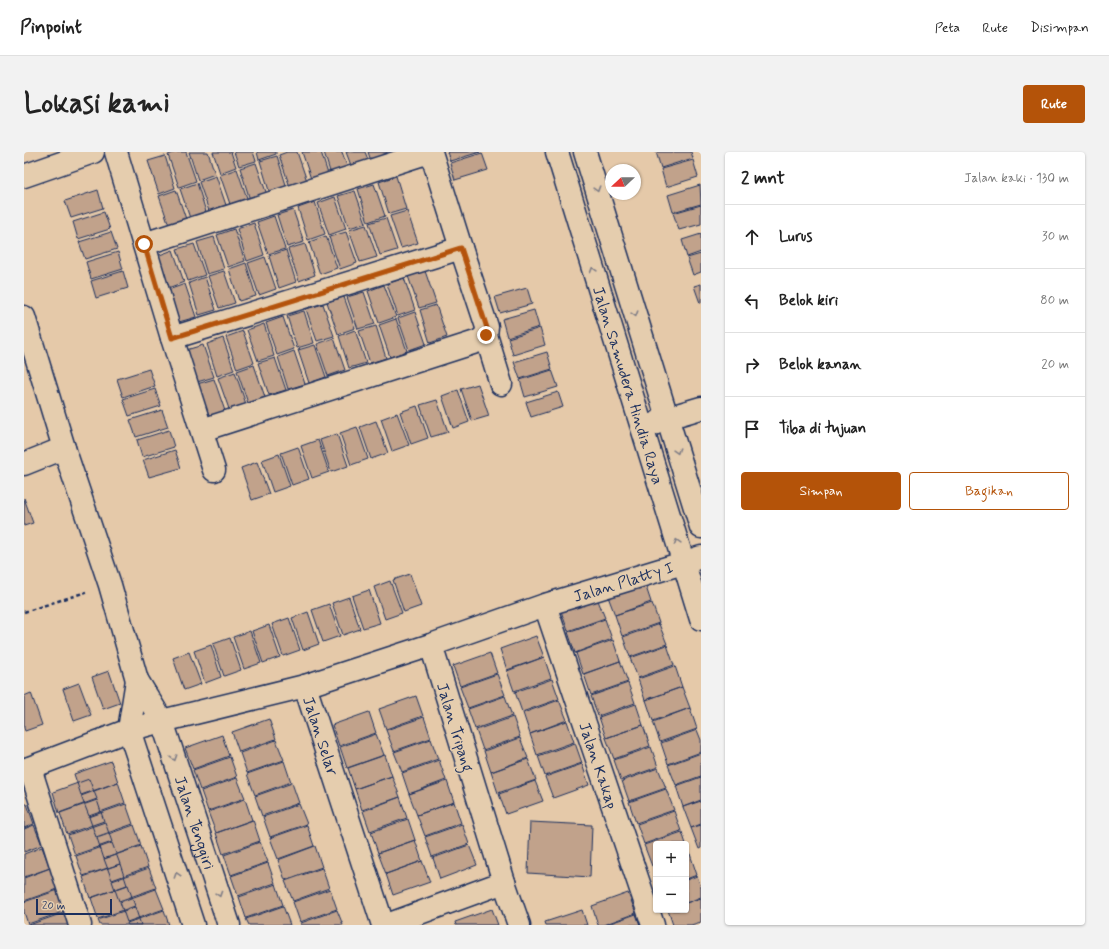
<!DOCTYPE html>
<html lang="id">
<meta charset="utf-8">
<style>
:root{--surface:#fff;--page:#f2f2f2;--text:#222;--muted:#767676;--line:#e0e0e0;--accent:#b45309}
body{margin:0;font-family:Mynerve,sans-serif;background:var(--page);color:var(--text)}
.controls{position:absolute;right:12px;bottom:12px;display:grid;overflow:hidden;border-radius:4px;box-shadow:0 1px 3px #0004}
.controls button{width:36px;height:36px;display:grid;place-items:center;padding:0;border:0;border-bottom:1px solid var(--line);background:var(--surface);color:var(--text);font:20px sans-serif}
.compass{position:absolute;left:581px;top:12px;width:36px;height:36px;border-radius:50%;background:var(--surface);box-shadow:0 1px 3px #0004;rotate:248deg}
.scale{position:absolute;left:12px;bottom:10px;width:76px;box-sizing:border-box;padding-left:4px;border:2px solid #1b2f5e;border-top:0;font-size:11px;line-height:14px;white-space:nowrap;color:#1b2f5e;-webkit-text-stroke:3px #e5cdae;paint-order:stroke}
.stop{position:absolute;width:12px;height:12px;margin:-9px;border:3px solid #b45309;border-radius:50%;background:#fff}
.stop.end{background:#b45309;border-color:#fff;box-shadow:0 1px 4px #0008}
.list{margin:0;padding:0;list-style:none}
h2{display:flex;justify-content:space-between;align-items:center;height:52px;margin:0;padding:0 16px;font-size:17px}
h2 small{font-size:13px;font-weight:400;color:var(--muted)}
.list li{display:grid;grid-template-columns:26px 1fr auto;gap:12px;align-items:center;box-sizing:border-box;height:64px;padding:0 16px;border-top:1px solid var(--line)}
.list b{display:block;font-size:15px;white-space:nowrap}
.list em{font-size:13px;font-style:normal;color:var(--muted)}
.actions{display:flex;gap:8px;padding:12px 16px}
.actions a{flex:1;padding:9px 0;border:1px solid var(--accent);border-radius:4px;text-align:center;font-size:14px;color:var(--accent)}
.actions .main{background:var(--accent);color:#fff}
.icon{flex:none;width:22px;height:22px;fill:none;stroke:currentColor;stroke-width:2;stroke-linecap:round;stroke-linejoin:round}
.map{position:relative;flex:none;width:677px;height:773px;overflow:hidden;border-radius:4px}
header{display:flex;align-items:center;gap:24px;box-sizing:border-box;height:56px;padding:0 20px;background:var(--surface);border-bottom:1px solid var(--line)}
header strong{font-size:19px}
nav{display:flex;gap:22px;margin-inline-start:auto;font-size:14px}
.intro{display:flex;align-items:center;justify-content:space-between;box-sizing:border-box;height:96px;padding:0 24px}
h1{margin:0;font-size:28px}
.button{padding:10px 18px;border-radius:4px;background:var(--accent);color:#fff;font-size:14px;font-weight:700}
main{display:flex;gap:24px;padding:0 24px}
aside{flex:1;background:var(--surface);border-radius:4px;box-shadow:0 1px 3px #0004}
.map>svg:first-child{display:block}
.building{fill:#c1a28b;stroke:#1b2f5e}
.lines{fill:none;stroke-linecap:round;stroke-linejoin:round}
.street-casing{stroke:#1b2f5e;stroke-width:25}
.path{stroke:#1b2f5e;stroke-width:2.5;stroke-dasharray:4 3;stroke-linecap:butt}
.street{stroke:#e5cdae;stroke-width:22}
.oneway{stroke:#807e86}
.route{stroke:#b45309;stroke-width:5}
.labels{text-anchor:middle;stroke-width:3.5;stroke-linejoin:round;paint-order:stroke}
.street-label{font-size:16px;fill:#1b2f5e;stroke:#e5cdae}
</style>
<header>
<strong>Pinpoint</strong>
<nav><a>Peta</a><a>Rute</a><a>Disimpan</a></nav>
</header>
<div class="intro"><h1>Lokasi kami</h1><a class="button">Rute</a></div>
<main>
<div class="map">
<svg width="677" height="773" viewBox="0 0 677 773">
<rect width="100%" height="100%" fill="#e5c9a9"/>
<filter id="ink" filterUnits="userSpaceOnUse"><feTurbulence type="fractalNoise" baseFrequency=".025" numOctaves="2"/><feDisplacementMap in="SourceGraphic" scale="8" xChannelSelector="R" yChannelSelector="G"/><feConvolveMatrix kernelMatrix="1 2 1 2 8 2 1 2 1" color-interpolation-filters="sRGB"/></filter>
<g filter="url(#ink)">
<path class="building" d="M152 0H162L172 29 155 35 144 3Z
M165 0H184L191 22 174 28Z
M189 0H207L212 15 196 21Z
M210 0H229L232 9 215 14Z
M233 0H252V2L235 8Z
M263 0H273L283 29 266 35 255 3Z
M278 0H297L304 22 287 27Z
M300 0H318L324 17 307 23Z
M322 0H341L345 10 328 16Z
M344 0H363L364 3 347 9Z
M423 0H456L426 9Z
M632 0H667L669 6 637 16Z
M458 1 464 18 431 28 426 11Z
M141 4 151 36 135 42 124 9Z
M253 4 263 36 246 42 236 9Z
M669 8 674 25 642 35 637 17Z
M232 11 243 43 226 48 216 16Z
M213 17 224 49 207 55 196 23Z
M192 24 203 56 186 62 175 30Z
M372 24 382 57 365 62 355 30Z
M173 31 183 63 167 69 156 37Z
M350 32 361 64 344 70 334 37Z
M676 33 677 52 649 60 644 43Z
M74 38 79 56 47 66 41 49Z
M152 38 163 70 146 76 135 44Z
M331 39 342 71 325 76 314 44Z
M311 45 322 77 305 83 294 51Z
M291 50 301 82 284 88 274 56Z
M677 53V72L655 78 649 61Z
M269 58 280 90 263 95 253 63Z
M383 59 394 91 377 96 366 64Z
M80 60 86 77 54 87 49 70Z
M250 64 261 97 244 102 233 70Z
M362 66 373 98 356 103 345 71Z
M230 71 240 103 223 109 213 77Z
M342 73 353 105 336 110 325 78Z
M210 77 221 109 204 115 193 83Z
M87 80 93 97 61 107 55 90Z
M322 80 333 111 316 117 305 85Z
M677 82V100L663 105 658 88Z
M302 84 313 116 296 122 285 90Z
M190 85 200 117 183 122 173 90Z
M170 92 181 123 164 129 153 97Z
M281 92 291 123 275 129 264 97Z
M149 98 160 130 144 136 133 104Z
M262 98 272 130 255 136 245 104Z
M94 100 99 117 67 127 62 110Z
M677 102V120L669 123 663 106Z
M241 105 252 137 235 143 224 111Z
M222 111 232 144 215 149 205 117Z
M99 119 104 136 72 146 67 129Z
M200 119 211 151 195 156 184 124Z
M401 119 412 151 395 156 384 124Z
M181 125 192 158 175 163 165 131Z
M380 126 391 158 374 164 363 132Z
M161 132 172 165 155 170 144 138Z
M677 132V151H676L670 134Z
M360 133 372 165 355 171 344 139Z
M503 136 508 152 476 161 471 145Z
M340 140 351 172 334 177 323 145Z
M320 145 331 176 314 182 303 150Z
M299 152 310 184 293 189 282 157Z
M412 153 423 185 406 191 396 158Z
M510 158 515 175 483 185 478 167Z
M280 159 290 191 273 196 263 164Z
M391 160 402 192 385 198 374 166Z
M259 165 270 197 253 203 242 171Z
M372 167 383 199 366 205 355 173Z
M240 172 250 204 234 209 223 178Z
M352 174 362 206 346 211 335 179Z
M516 176 521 193 489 203 484 186Z
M331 178 342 211 325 216 315 184Z
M219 179 230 211 213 217 202 185Z
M199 186 210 218 193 224 183 192Z
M310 186 321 218 304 224 293 192Z
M179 193 190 225 173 230 162 198Z
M291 193 302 225 285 231 274 198Z
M270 199 281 232 264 237 254 205Z
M523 200 528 217 496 227 490 210Z
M251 206 262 238 245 243 234 211Z
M230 213 241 245 224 251 213 219Z
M125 217 131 234 99 245 93 227Z
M528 218 534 235 501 245 496 228Z
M211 220 222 252 205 257 194 226Z
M190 227 201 259 184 264 173 232Z
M454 232 465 264 448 269 437 237Z
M131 237 137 254 105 264 99 247Z
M434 238 445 270 429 276 418 244Z
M534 240 539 255 507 265 502 250Z
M413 248 424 280 407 285 396 253Z
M393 254 404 286 387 292 376 260Z
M138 258 144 275 112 285 106 268Z
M373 261 385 293 368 299 357 267Z
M352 269 364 301 347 307 336 275Z
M333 275 344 307 327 313 316 281Z
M145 278 150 295 118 305 113 288Z
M313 282 324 314 307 320 296 288Z
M294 288 305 320 288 326 277 294Z
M274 295 285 327 268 333 257 301Z
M151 298 157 316 125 325 119 308Z
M255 302 266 334 249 340 238 308Z
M233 310 245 342 228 348 217 316Z
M0 346 9 371 0 374Z
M386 422 397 454 380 460 369 428Z
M366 429 378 461 361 467 350 435Z
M620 429 627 450 591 463 583 442Z
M345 438 356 471 339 476 328 444Z
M325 445 336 477 319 483 308 451Z
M573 446 581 466 544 479 537 459Z
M628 451 635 471 598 484 591 463Z
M305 452 316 484 299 490 288 458Z
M284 460 295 492 279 498 268 466Z
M265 466 276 498 259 504 248 472Z
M581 467 588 487 551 501 544 480Z
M635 472 643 492 606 505 599 485Z
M245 473 256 505 239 511 228 479Z
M226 479 237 511 220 517 209 485Z
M512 484 520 505 483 518 476 497Z
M206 486 217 518 200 524 189 492Z
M589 488 596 509 559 522 552 501Z
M187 493 197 525 181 531 170 499Z
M643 493 650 513 614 526 606 506Z
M165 500 177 532 160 538 149 506Z
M466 501 473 521 436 534 429 514Z
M520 505 527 526 490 539 483 519Z
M596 509 604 530 567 543 560 522Z
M651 514 658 535 621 548 614 527Z
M85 519 96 551 79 557 68 525Z
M473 522 481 543 444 556 436 535Z
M528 527 535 547 498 560 491 540Z
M55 531 67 563 50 569 39 537Z
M604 531 611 551 574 564 567 544Z
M658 535 666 556 629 569 622 548Z
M7 541 18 573 1 579 0 576V544Z
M392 544 399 564 362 577 355 557Z
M481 544 488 564 451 577 444 557Z
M535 548 543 568 506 582 499 561Z
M612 552 619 573 582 586 575 565Z
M666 556 673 577 636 590 629 570Z
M345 560 352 581 315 594 308 573Z
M400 565 407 586 370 599 362 578Z
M489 565 496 585 459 598 452 578Z
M245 567 252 587 215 600 208 580Z
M543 569 550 590 513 603 506 582Z
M619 573 626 594 590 607 582 586Z
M673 578 677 588V600L644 612 637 591Z
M352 582 360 603 323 616 316 595Z
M198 583 205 604 169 617 161 596Z
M496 586 504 606 467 620 460 599Z
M407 587 414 607 378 620 370 600Z
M252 588 260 608 223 621 216 601Z
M551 591 558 611 521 624 514 604Z
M627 595 634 615 597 628 590 608Z
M677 601V624L652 633 644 613Z
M361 603 368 624 331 637 324 616Z
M206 605 213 625 176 638 169 618Z
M504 607 512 628 474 641 467 620Z
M415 608 422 628 385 642 378 621Z
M87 609 94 630 57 643 50 622Z
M260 609 267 630 231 643 223 622Z
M558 612 565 633 529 646 521 625Z
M634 616 642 636 605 649 598 629Z
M368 624 376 645 338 658 331 637Z
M677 625V648L659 655 652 634Z
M213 626 221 646 184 659 177 639Z
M65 627 73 647 35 661 29 640Z
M423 629 430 650 393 663 385 642Z
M511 629 519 649 482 662 475 642Z
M94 630 101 651 65 664 57 644Z
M268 631 275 651 238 664 231 644Z
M642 637 650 658 612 671 605 650Z
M376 645 383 666 346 679 339 659Z
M221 647 228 668 192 681 184 660Z
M73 648 80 669 43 682 36 661Z
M677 649V672L667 676 659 655Z
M430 650 437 671 401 684 393 663Z
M0 652H3L10 672 0 676Z
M102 652 109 672 72 685 65 665Z
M275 652 283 672 246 685 239 665Z
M650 659 657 679 620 692 613 672Z
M384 667 391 688 354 701 347 680Z
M229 668 236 689 199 702 192 681Z
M81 670 88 690 51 703 44 683Z
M506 670 568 673 566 725 504 721Z
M438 672 445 692 408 705 401 685Z
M10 673 18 693 0 700V677Z
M110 673 117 693 80 707 73 686Z
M283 673 290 694 254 707 246 686Z
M677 673V696L675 697 667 676Z
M658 680 662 692H632V712L628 714 620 693Z
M391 688 398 709 362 722 354 701Z
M236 690 244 710 207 723 200 703Z
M88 691 96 712 59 724 52 704Z
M445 693 453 713 416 727 409 706Z
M117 694 124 715 88 728 80 707Z
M291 694 298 715 261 728 254 708Z
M18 695 26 716 0 725V702Z
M666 702 673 723 662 727V703Z
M398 709 406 730 369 743 362 722Z
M244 711 251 731 214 744 207 724Z
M96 712 103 733 66 746 59 725Z
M26 716 34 737 0 749V726Z
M125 716 132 736 95 749 88 729Z
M298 716 305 736 269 749 261 729Z
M673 724 677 735V745L662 751V728Z
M252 732 259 753 222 766 215 745Z
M104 733 111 754 74 767 67 746Z
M132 737 140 757 103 770 96 750Z
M306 737 313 757 276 770 269 750Z
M34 738 41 759 4 772 0 760V750Z
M604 741 612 761 579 773H574L568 754Z
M677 746V770L667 773H649L644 758H662V751Z
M259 754 266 773H225L222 767Z
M111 755 117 773H76L74 768Z
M468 757 474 773H432L431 770Z
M140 758 145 773H104L103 771Z
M313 758 319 773H277V771Z
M558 758 563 773H522L521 770Z
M42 760 46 773H5Z
M612 762 616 773H581Z"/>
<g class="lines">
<defs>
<g id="street">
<path d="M92 0 148 186 190 318"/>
<path d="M407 0 437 96"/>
<path id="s1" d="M533 0 677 467"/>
<path d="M561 0 677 375"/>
<path d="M0 24 69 0"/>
<path d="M120 92 405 0"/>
<path id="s2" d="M0 165 40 296 86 433 113 528 138 569 205 773"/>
<path d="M462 183 477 232"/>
<path d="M148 186 437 96 463 175 462 183 455 189 178 278"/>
<path d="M630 272 643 266 677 256"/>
<path d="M0 312 40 296"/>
<path id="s3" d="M521 453 629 773"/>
<path d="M113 528 105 578 169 773"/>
<path d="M281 534 407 493"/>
<path d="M6 616 56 773"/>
<path id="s4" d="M0 618 105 578 138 569 281 534 359 773"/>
<path d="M363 773 480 730"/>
<path id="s5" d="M495 773 480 730 407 493 521 453 659 411 677 405"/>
</g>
</defs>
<use href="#street" class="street-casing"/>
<path class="path" d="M0 460 62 440"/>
<use href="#street" class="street"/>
</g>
<defs><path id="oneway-chevron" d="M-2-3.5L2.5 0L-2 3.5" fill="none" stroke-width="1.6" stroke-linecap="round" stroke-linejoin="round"/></defs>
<g class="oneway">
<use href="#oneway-chevron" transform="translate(573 37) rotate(73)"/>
<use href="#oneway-chevron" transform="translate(569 118) rotate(-107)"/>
<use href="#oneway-chevron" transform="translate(611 162) rotate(73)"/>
<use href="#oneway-chevron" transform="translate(653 299) rotate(73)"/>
<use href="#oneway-chevron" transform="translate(653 390) rotate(-107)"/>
<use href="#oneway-chevron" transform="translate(150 606) rotate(72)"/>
<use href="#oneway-chevron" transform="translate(153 723) rotate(-108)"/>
<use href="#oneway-chevron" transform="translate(195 742) rotate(72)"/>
</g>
</g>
<g class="lines" filter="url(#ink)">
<path class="route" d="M120 92 148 186 437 96 463 176 462 183"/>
</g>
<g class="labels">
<g class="street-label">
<text dy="6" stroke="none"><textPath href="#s1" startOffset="244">Jalan Samudera Hindia Raya</textPath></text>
<text dy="6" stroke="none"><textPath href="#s5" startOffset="496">Jalan Platty I</textPath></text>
<text transform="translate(432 575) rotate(73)" y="6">Jalan Tripang</text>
<text dy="6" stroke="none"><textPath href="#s4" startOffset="346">Jalan Selar</textPath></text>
<text dy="6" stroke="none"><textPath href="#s3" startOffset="169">Jalan Kakap</textPath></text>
<text dy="6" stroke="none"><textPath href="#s2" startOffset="535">Jalan Tenggiri</textPath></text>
</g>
</g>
</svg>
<div class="controls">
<button>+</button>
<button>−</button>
</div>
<svg class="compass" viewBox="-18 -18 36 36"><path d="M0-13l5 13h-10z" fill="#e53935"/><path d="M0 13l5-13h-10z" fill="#767676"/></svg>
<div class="scale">20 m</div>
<div class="stop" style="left:120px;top:92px"></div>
<div class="stop end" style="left:462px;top:183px"></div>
</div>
<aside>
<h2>2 mnt<small>Jalan kaki · 130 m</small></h2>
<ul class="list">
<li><svg class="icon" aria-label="ahead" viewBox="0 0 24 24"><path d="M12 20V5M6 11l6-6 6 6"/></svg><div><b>Lurus</b></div><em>30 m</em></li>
<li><svg class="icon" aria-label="left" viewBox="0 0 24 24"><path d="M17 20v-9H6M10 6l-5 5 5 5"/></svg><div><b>Belok kiri</b></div><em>80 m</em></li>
<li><svg class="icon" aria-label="right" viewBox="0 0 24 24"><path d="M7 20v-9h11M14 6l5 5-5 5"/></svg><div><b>Belok kanan</b></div><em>20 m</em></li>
<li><svg class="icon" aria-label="arrive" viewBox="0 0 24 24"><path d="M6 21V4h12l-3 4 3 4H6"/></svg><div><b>Tiba di tujuan</b></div></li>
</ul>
<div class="actions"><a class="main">Simpan</a><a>Bagikan</a></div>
</aside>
</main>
